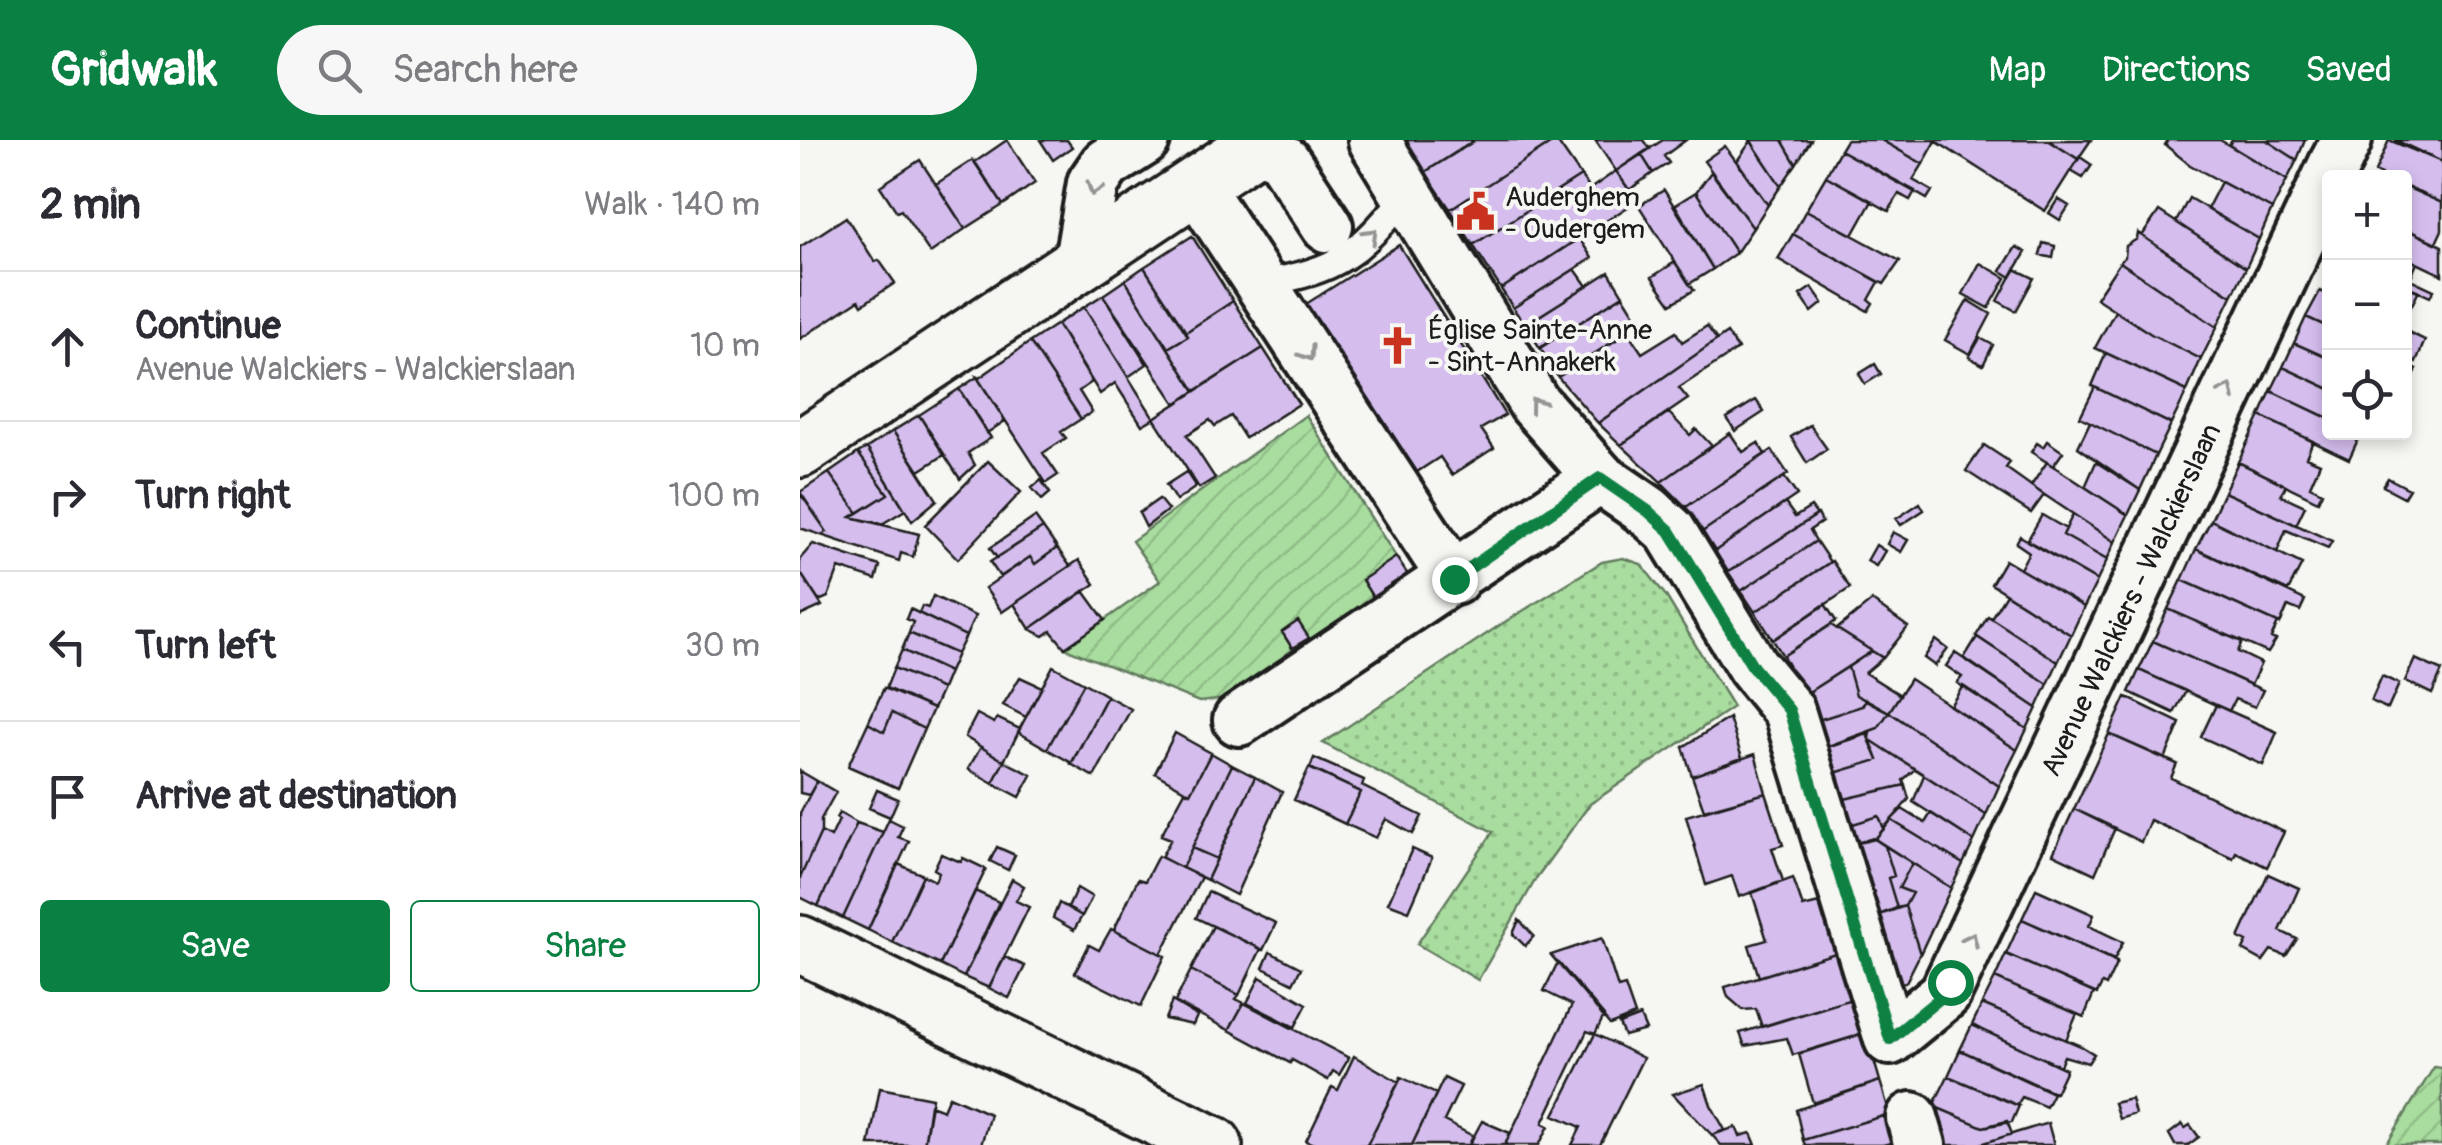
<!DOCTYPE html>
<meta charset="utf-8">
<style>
:root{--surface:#fff;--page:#f7f7f7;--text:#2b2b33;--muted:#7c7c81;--line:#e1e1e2;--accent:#0b8043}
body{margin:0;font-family:Pangolin,sans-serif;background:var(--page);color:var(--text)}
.controls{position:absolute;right:30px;top:30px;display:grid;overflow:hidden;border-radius:10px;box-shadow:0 5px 15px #0003}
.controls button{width:90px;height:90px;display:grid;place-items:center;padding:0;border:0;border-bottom:2px solid var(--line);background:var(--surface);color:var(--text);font:50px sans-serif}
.stop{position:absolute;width:30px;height:30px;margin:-22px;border:8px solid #0b8043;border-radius:50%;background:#fff}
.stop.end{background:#0b8043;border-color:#fff;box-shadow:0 2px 10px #0008}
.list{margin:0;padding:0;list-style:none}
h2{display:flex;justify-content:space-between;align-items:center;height:130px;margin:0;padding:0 40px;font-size:42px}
h2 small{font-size:32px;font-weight:400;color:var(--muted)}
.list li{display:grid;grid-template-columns:65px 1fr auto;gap:30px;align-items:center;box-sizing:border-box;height:150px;padding:0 40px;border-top:2px solid var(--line)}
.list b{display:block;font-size:38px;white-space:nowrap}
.list p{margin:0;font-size:32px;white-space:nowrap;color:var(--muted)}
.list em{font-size:32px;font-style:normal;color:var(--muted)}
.actions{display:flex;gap:20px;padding:30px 40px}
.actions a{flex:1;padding:22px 0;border:2px solid var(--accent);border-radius:10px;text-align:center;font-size:35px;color:var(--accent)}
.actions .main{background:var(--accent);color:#fff}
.icon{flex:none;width:55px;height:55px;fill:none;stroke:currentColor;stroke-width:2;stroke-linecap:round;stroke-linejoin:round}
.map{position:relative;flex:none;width:1642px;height:1005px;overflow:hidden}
header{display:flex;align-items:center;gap:60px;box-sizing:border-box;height:140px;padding:0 50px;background:var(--accent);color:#fff}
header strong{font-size:48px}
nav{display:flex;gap:55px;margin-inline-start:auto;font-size:35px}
.search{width:700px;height:90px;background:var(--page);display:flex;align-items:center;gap:25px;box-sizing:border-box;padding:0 35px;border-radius:55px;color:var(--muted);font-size:38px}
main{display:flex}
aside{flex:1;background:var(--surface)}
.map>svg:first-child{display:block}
.park{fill:url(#park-dots);stroke:#627c5e;stroke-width:2.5}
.garden{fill:url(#garden-furrows);stroke:#627c5e;stroke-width:2.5}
.building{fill:#d5beee;stroke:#1c1c1c;stroke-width:2.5}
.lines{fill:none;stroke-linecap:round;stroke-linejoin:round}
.lane-casing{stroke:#1c1c1c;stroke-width:32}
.street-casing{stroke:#1c1c1c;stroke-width:58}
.secondary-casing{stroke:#1c1c1c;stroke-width:62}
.lane{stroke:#f6f6f2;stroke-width:25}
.street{stroke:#f6f6f2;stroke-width:50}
.secondary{stroke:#f6f6f2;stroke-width:55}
.oneway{stroke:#949492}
.route{stroke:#0b8043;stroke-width:12}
.labels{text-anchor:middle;stroke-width:8;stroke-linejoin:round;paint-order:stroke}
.poi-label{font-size:28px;fill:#1c1c1c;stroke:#f6f6f2;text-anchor:start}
.street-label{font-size:28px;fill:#1c1c1c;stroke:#f6f6f2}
</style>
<header>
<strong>Gridwalk</strong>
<div class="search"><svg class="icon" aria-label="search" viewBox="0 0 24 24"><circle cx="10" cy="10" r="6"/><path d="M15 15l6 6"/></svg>Search here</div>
<nav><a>Map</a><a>Directions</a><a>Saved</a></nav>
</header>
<main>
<aside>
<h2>2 min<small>Walk · 140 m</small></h2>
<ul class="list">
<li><svg class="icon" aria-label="ahead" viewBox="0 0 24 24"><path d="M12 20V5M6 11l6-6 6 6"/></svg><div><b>Continue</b><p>Avenue Walckiers - Walckierslaan</p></div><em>10 m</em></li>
<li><svg class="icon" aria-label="right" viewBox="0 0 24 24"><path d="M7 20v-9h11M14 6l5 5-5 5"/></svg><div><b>Turn right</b></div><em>100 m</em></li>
<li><svg class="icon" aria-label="left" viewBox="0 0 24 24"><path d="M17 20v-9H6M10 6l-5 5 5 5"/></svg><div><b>Turn left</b></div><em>30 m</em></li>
<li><svg class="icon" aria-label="arrive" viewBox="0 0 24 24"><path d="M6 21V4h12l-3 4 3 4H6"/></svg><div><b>Arrive at destination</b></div></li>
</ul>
<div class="actions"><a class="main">Save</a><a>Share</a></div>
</aside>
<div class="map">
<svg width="1642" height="1005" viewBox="0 0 1642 1005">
<defs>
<pattern id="park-dots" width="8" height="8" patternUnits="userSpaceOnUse" patternTransform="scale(2.5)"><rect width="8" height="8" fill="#a9dd9f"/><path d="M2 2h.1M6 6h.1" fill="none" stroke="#91bd88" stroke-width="1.8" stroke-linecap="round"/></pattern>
<pattern id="garden-furrows" width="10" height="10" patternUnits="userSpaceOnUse" patternTransform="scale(2.5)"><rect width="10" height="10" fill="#a9dd9f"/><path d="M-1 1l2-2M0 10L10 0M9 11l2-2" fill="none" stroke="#91bd88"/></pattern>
</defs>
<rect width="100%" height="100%" fill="#f6f6f2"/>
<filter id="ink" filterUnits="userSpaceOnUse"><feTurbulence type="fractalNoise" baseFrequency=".01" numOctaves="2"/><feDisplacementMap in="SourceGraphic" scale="20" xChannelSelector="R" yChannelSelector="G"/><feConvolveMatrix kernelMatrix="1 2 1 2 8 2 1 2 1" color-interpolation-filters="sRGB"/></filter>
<g filter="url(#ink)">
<path class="park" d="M823 418 841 424 866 456 933 567 790 664 737 737 678 840 617 804 693 692 523 603 700 485 802 422Z"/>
<path class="garden" d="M506 275 596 417 577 464 436 558 399 562 265 508 360 441 332 401Z
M1634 927 1642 928V1005H1586Z"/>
<path class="building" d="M207 0 235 43 203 65 175 22Z
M240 0H267L272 7 253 20Z
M605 0H672L673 2 625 32Z
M675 0H756L650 69 625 32Z
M756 0 781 36 673 105 650 69Z
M795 0H844L850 9 816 31Z
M863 0H886L864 16 869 23 853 33 841 14Z
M950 0H982L996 24 981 46Z
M982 0H1011L996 24Z
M1046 0H1081L1123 24 1113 40 1132 51 1127 59 1040 10Z
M1081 0H1134L1136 1 1123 24Z
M1134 0H1248L1278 19 1245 71Z
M1248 0H1291L1278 19Z
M1368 0H1420L1487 40 1472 69 1390 25 1365 5Z
M1432 0H1466L1497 20 1487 40 1429 5Z
M1466 0H1505L1497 20Z
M1589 0 1642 22V63L1604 46V38H1587L1575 32Z
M1595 0H1642V22Z
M951 1 981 46 968 65 937 21Z
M925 6 968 65 953 88 904 21Z
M1040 10 1115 51 1110 60 1099 54 1089 71 1026 36Z
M841 14 853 33 829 50 816 31Z
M1280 17 1292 25 1283 38 1271 31Z
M120 20 165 89 130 113 101 70 97 72 80 46Z
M173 20 203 65 165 89 136 44Z
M816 31 837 61 701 149 673 105 781 36 790 49Z
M911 32 953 88 936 113 896 52Z
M1026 36 1072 61 1053 95 1006 70Z
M1421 42 1472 69 1459 99 1407 69Z
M1604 46 1642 63V90L1636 103 1604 88Z
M864 50 913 129 889 144 839 66Z
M896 52 936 113 913 129 875 65Z
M1389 58 1459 99 1446 128 1376 82Z
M1258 59 1269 66 1260 80 1249 73Z
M1006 70 1100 121 1084 144 993 94Z
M1359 71 1446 128 1432 156 1342 96Z
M46 77 75 122 79 120 95 143 62 165 59 160 0 199V107Z
M1604 88 1642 106V135L1604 117Z
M1338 93 1432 156 1417 187 1320 122 1325 117 1326 106 1337 99Z
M993 94 1079 142 1069 160 1073 163 1068 171 978 119Z
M392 96 433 161 386 192 344 127Z
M779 98 792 118 713 168 701 149Z
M1243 103 1255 106 1253 118 1240 115Z
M599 105 705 275 681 289 694 308 652 335 640 317 617 332 506 164Z
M1216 107 1226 112 1211 137 1201 131Z
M1604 117 1617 123 1610 139 1634 150 1630 157 1604 145Z
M875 122 894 150 871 164 852 137Z
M1320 122 1417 187 1401 219 1351 194 1296 158Z
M1180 123 1206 138 1189 168 1163 154Z
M344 127 388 196 368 208 325 140Z
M775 129 787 146 725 185 713 168Z
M1215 129 1234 138 1216 171 1198 161Z
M809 132 823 155 740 208 725 185Z
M325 140 395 251 376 264 303 155Z
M1604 145 1619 151 1604 180Z
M1012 147 1023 163 1012 172 1000 155Z
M1520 151 1530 155V188L1506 177Z
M303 155 347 224 328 237 284 167Z
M823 155 841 184 758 237 740 208Z
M1168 160 1191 174 1170 214 1145 200Z
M433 161 463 208 395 251 368 208 388 196 386 192Z
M284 167 354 278 342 285 315 243 300 254 257 184Z
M1315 171 1351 194 1401 219 1387 251 1295 208Z
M1506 177 1530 188V219L1494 203Z
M257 184 292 242 279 251 292 272 281 279 230 202Z
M907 186 917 200 798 283 758 237 828 192 842 213 876 192 882 202Z
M1604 190 1625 200 1616 222 1604 216Z
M927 193 938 209 879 248 888 259 821 305 798 283Z
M1180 198 1193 205 1183 225 1169 217Z
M230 202 281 279 261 292 266 298 243 313 258 335 246 343 177 237 179 238Z
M1494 203 1530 219V249L1483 227Z
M463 208 499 264 445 298 431 276 415 286 410 280 387 295 415 338 399 348 354 278Z
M1306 213 1387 251 1371 284 1292 246Z
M1075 224 1081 234 1065 244 1059 234Z
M1604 224 1617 229 1605 255H1604Z
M1483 227 1530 249V279L1471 251Z
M177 237 205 281 187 293 159 249Z
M1295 247 1371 284 1356 315 1280 277Z
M159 249 191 298 168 313 175 325 160 339 119 275Z
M1471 251 1530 279V292L1561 293 1549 319 1460 276Z
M956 260 964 272 935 291 927 278Z
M868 272 890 295 896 289 912 306 861 342 821 305Z
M119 275 144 315 119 331 93 291Z
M1460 276 1513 301 1506 317 1520 323 1510 346 1522 352 1518 361 1438 322Z
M1290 282 1356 315 1340 350 1278 307Z
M1010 285 1027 309 1007 323 991 297Z
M93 291 137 360 112 381 67 308Z
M930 293 943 312 958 303 965 314 886 367 861 342Z
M1247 301 1263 312 1253 326 1231 312 1237 303 1243 307Z
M1184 305 1210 322 1206 328 1244 355 1231 373 1166 331Z
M67 308 105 370 82 384 51 377 88 354 58 313Z
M972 310 988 334 902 392 886 367Z
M58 313 88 354 58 373 29 333Z
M188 321 221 352 158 419 125 385Z
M1247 322 1328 375 1315 402 1231 346Z
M1296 322 1340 350 1328 375 1285 347Z
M1438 322 1486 345 1481 355 1505 366 1496 385 1424 352Z
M386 332 396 347 376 361 366 345Z
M29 333 58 373 51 377 119 394 113 417 101 413 99 421 21 395 27 392 0 352Z
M984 337 997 355 915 411 902 392Z
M1588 338 1609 349 1604 357 1583 346Z
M241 340 250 353 242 360 232 348Z
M1424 352 1532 401 1528 408 1486 390 1477 412 1411 380Z
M0 353 27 392 21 395 0 388Z
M359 359 368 370 346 387 339 373Z
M985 363 995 377 1011 367 1017 375 928 432 915 411Z
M1120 363 1124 370 1101 385 1096 379Z
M1018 374 1022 382 1010 390 1016 401 941 451 928 432Z
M1273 374 1315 402 1307 420 1263 395Z
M1242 375 1266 389 1263 395 1307 420 1297 441 1227 401Z
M235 377 243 388 197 418 190 408Z
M1411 380 1502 424 1488 451 1396 409Z
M243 388 257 408 235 424 230 417 200 437 190 422Z
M1093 392 1108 400 1101 412 1087 404Z
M1220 396 1297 441 1284 467 1220 429 1229 412 1216 403Z
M1016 401 1030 422 955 472 941 451Z
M13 404 80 426 76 440 39 428 28 457 19 461 0 432V419Z
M1076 405 1085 411 1076 426 1067 421Z
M257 408 270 426 202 472 185 448 230 417 235 424Z
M1396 409 1505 460 1500 471 1488 466 1480 484 1382 440Z
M596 417 612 441 577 464 562 440Z
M279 420 295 444 230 489 214 464Z
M1205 420 1284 467 1271 495 1191 444Z
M1032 421 1050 448 973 500 955 472Z
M0 432 22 466 0 476Z
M1382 440 1478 483 1471 498 1476 500 1468 513 1368 469Z
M284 451 305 480 265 508 251 491 244 496 230 489Z
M1206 454 1271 495 1258 522 1191 478Z
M133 456 175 476 166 496 119 473 122 466 128 468Z
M1072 461 1108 487 1083 518 1037 489Z
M1025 464 1036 481 983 516 973 500Z
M110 469 166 496 157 514 109 493 113 482 106 479Z
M1368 469 1442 502 1438 512 1461 523 1451 545 1353 501Z
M1188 476 1258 522 1248 544 1176 496Z
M498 481 509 498 492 508 482 492Z
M1031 485 1072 511 1004 555 983 516Z
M109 493 157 514 149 532 102 510Z
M1177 497 1248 544 1237 568 1164 518Z
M1136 500 1148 509 1135 526 1124 518Z
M1353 501 1463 550 1455 567 1435 559 1429 571 1339 530Z
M102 510 149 532 142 549 94 528Z
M1072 511 1083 518 1065 533 1100 555 1089 572 1056 555 1048 527Z
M1155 513 1237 568 1227 589 1157 543 1162 537 1146 526Z
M1615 519 1642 531 1632 554 1605 541Z
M253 526 284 543 247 609 218 592Z
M1048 527 1056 555 1065 560 1062 566 1012 582 1004 555Z
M94 528 142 549 133 569 86 548Z
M1339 530 1386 551 1374 573 1329 552Z
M1582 536 1599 544 1588 569 1571 561Z
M220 537 242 547 226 577 203 565Z
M1110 539 1217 610 1199 646 1089 572Z
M284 543 307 556 272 623 247 609Z
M1163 546 1227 589 1217 610 1150 566Z
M84 548 133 569 124 589 92 573 84 592 68 583Z
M307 556 331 569 294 637 271 624Z
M1326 557 1380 583 1365 619 1309 594Z
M1066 559 1089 572 1078 588 1020 609 1012 582 1062 566Z
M1416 565 1477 592 1463 625 1401 597Z
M1089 572 1199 646 1186 675 1069 599 1070 591 1078 588Z
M92 573 124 589 98 648 48 626 68 583 84 592Z
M177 574 194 583 197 578 220 589 204 621 165 597Z
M929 578 942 618 892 636 883 607Z
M375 593 411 613 390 653 355 633Z
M1068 594 1078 620 1028 635 1020 609Z
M1309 594 1377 624 1371 638 1484 692 1467 727 1436 712 1433 718 1350 680 1341 702 1274 669Z
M1069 599 1115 629 1103 640 1105 645 1036 661 1028 635 1078 620Z
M181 607 204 621 193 643 168 629Z
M411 613 432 625 382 728 361 717 371 699 361 695 385 651 390 653Z
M955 614 966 653 904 670 892 636Z
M514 618 564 640 562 646 622 676 613 694 586 679 576 698 545 684 561 652 510 628Z
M204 621 232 635 220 657 193 643Z
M432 625 455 637 417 719 392 708Z
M509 628 561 652 545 684 494 660Z
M0 631 17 641 9 655 0 653Z
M1124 635 1186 675 1174 701 1113 662Z
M455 637 482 652 436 755 407 740Z
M17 641 36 652 21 679V692L0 738V673Z
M1105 645 1109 659 1084 689 1079 676 1043 687 1036 661Z
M77 650 98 659 90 677 69 668Z
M966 653 983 705 972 708 983 741 939 757 932 736 906 745 886 676Z
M1102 669 1125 683 1131 673 1174 701 1163 724 1091 680Z
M1274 669 1315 688 1295 734 1253 714Z
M39 673 57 683 18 766 0 757V738L21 692 31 697 39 680 36 678Z
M1079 676 1084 689 1075 699 1049 705 1043 687Z
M89 679 103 686 98 697 109 701 68 790 43 778Z
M1091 680 1163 724 1151 748 1075 699Z
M57 683 83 692 43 778 18 766Z
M1073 698 1085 706 1094 736 1088 738 1097 768 1071 778 1049 705Z
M1085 706 1112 723 1099 748 1112 753 1105 766 1097 768 1088 738 1094 736Z
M197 707 215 715 208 730 190 721Z
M392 708 417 719 407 740 382 728Z
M612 709 632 718 609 771 588 763Z
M141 714 161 722 163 718 186 729 140 825 92 802 123 735 135 741 139 732 134 729Z
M358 716 401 737 361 814 314 790 338 739 345 741Z
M1112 723 1151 748 1120 814 1105 766 1112 753 1099 748Z
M98 724 123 735 92 802 68 790Z
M1468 734 1499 748 1480 791 1497 799 1486 816 1471 810 1463 821 1443 810 1447 802 1439 798Z
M993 738 1003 767 1019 763 1024 780 1032 778 1042 811 959 837 949 805 967 800 952 753Z
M212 739 224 746 216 761 229 767 189 848 164 837Z
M277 748 292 757 282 776 268 768Z
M1236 749 1294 775 1289 786 1323 802 1314 820 1222 779Z
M175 751 199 762 164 837 140 825Z
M408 752 476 783 463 810 396 778Z
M259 763 282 776 274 790 253 778Z
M1105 766 1120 814 1106 842 1092 847 1071 778Z
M1222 779 1317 822 1306 846 1302 844 1297 854 1206 814Z
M719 780 734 796 725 806 713 794Z
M413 786 461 809 439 855 391 830Z
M311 789 365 816 341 866 275 833 289 805 299 810Z
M802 798 818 848 825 846 835 875 810 885 751 815Z
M1042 811 1055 858 962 887 956 869 943 870 928 857 925 847Z
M470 812 501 828 493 843 463 828Z
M1206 814 1294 853 1284 877 1195 838Z
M205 817 225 826 209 858 189 848Z
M758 822 804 876 795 894 787 891 743 983 749 986 739 1005H705L772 865 744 851Z
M391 830 439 855 436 859 444 863 429 890 375 862Z
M460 837 507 864 495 887 447 863Z
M1195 838 1277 874 1266 900 1182 864Z
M1055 858 1066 893 993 915 987 898 945 906 940 893Z
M372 861 397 876 393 885 365 879Z
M444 863 549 918 539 935 533 931 528 940 492 920 490 923 429 890Z
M1182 864 1281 906 1294 914 1288 923 1264 916 1260 926 1172 885Z
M840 876 846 890 824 896 819 884Z
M1172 885 1266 929 1255 953 1160 910Z
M1066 893 1080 941 1013 963 999 914Z
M795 894 843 918 800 1005H772L781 987 754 975Z
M1160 910 1253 953 1246 967 1222 957 1217 965 1148 936Z
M554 916 599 942 567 1005H516L506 1001 532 947 538 950Z
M1148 936 1219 966 1212 982 1183 987 1133 966Z
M601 937 636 954 612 1005H567Z
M644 938 661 946 644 981 673 996 669 1005H612Z
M1080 941 1090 974 1003 1000 996 970Z
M904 944 911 965 925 990 912 995 873 954Z
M80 948 132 958 124 1005H69Z
M149 956 190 974 181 1005H124L130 965 143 970Z
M1331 959 1335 974 1319 979 1314 963Z
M1133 966 1183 987 1207 981 1212 994 1178 1005H1141Z
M1090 974 1098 1001 1083 1005H1005L1003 1000Z
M682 981 710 993 705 1005H669Z
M1248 983 1254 1005H1178L1212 994Z
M1382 984 1385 988 1390 985 1399 997 1388 1005H1375L1369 994Z
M936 987 940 996 951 993 956 1005H921L912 995Z"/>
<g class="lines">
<defs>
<path id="lane" d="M463 143C540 130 556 115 606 56"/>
<g id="street">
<path id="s1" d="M574 0 734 263 800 338 848 371 870 391 953 527 989 571 1090 899 1145 854 1546 0"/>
<path d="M485 22 527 86"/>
<path d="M396 45 654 439"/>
<path d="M280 121 293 43 306 24 344 0"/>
<path d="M439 580 800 338"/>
<path d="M1112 978 1120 1005"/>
</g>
<path id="secondary" d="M0 309 464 0
M0 804 414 1005"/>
</defs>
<use href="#lane" class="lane-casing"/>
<use href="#street" class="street-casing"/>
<use href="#secondary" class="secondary-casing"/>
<use href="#lane" class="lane"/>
<use href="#street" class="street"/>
<use href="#secondary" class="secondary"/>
</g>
<defs><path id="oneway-chevron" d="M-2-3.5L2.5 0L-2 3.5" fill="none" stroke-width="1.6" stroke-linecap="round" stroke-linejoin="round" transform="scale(2.5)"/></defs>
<g class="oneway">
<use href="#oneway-chevron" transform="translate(294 49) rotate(109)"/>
<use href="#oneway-chevron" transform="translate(571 95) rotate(-45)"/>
<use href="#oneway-chevron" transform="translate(508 214) rotate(57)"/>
<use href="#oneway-chevron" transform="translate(1428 251) rotate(-65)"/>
<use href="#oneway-chevron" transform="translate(736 264) rotate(-127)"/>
<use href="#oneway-chevron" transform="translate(1171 799) rotate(-65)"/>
</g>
</g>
<g class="lines" filter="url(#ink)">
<path class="route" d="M654 439 800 338 848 371 870 391 953 527 989 570 1090 899 1145 854 1150 842"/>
</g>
<defs>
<symbol id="civic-bare" viewBox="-9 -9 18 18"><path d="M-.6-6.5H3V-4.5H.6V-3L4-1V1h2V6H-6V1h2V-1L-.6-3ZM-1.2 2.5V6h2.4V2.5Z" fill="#c8321e" stroke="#f6f6f2" stroke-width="2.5" paint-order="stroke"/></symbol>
<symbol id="church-bare" viewBox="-9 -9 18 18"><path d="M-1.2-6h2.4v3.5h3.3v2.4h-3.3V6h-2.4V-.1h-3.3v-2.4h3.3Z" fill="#c8321e" stroke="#f6f6f2" stroke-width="2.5" paint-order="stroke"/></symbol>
</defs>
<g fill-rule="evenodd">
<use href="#civic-bare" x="648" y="44" width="55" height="55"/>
<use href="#church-bare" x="570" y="178" width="55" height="55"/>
</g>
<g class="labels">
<g class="poi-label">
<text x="705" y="66">Auderghem<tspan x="705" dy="32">- Oudergem</tspan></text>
<text x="628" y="199">Église Sainte-Anne<tspan x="628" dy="32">- Sint-Annakerk</tspan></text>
</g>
<g class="street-label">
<text dy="10" stroke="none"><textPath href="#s1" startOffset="1562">Avenue Walckiers - Walckierslaan</textPath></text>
</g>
</g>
</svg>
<div class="controls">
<button>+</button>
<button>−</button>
<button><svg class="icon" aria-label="locate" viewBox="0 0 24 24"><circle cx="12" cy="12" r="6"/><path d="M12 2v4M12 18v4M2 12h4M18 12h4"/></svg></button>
</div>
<div class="stop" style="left:1150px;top:842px"></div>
<div class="stop end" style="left:654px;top:439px"></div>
</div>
</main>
